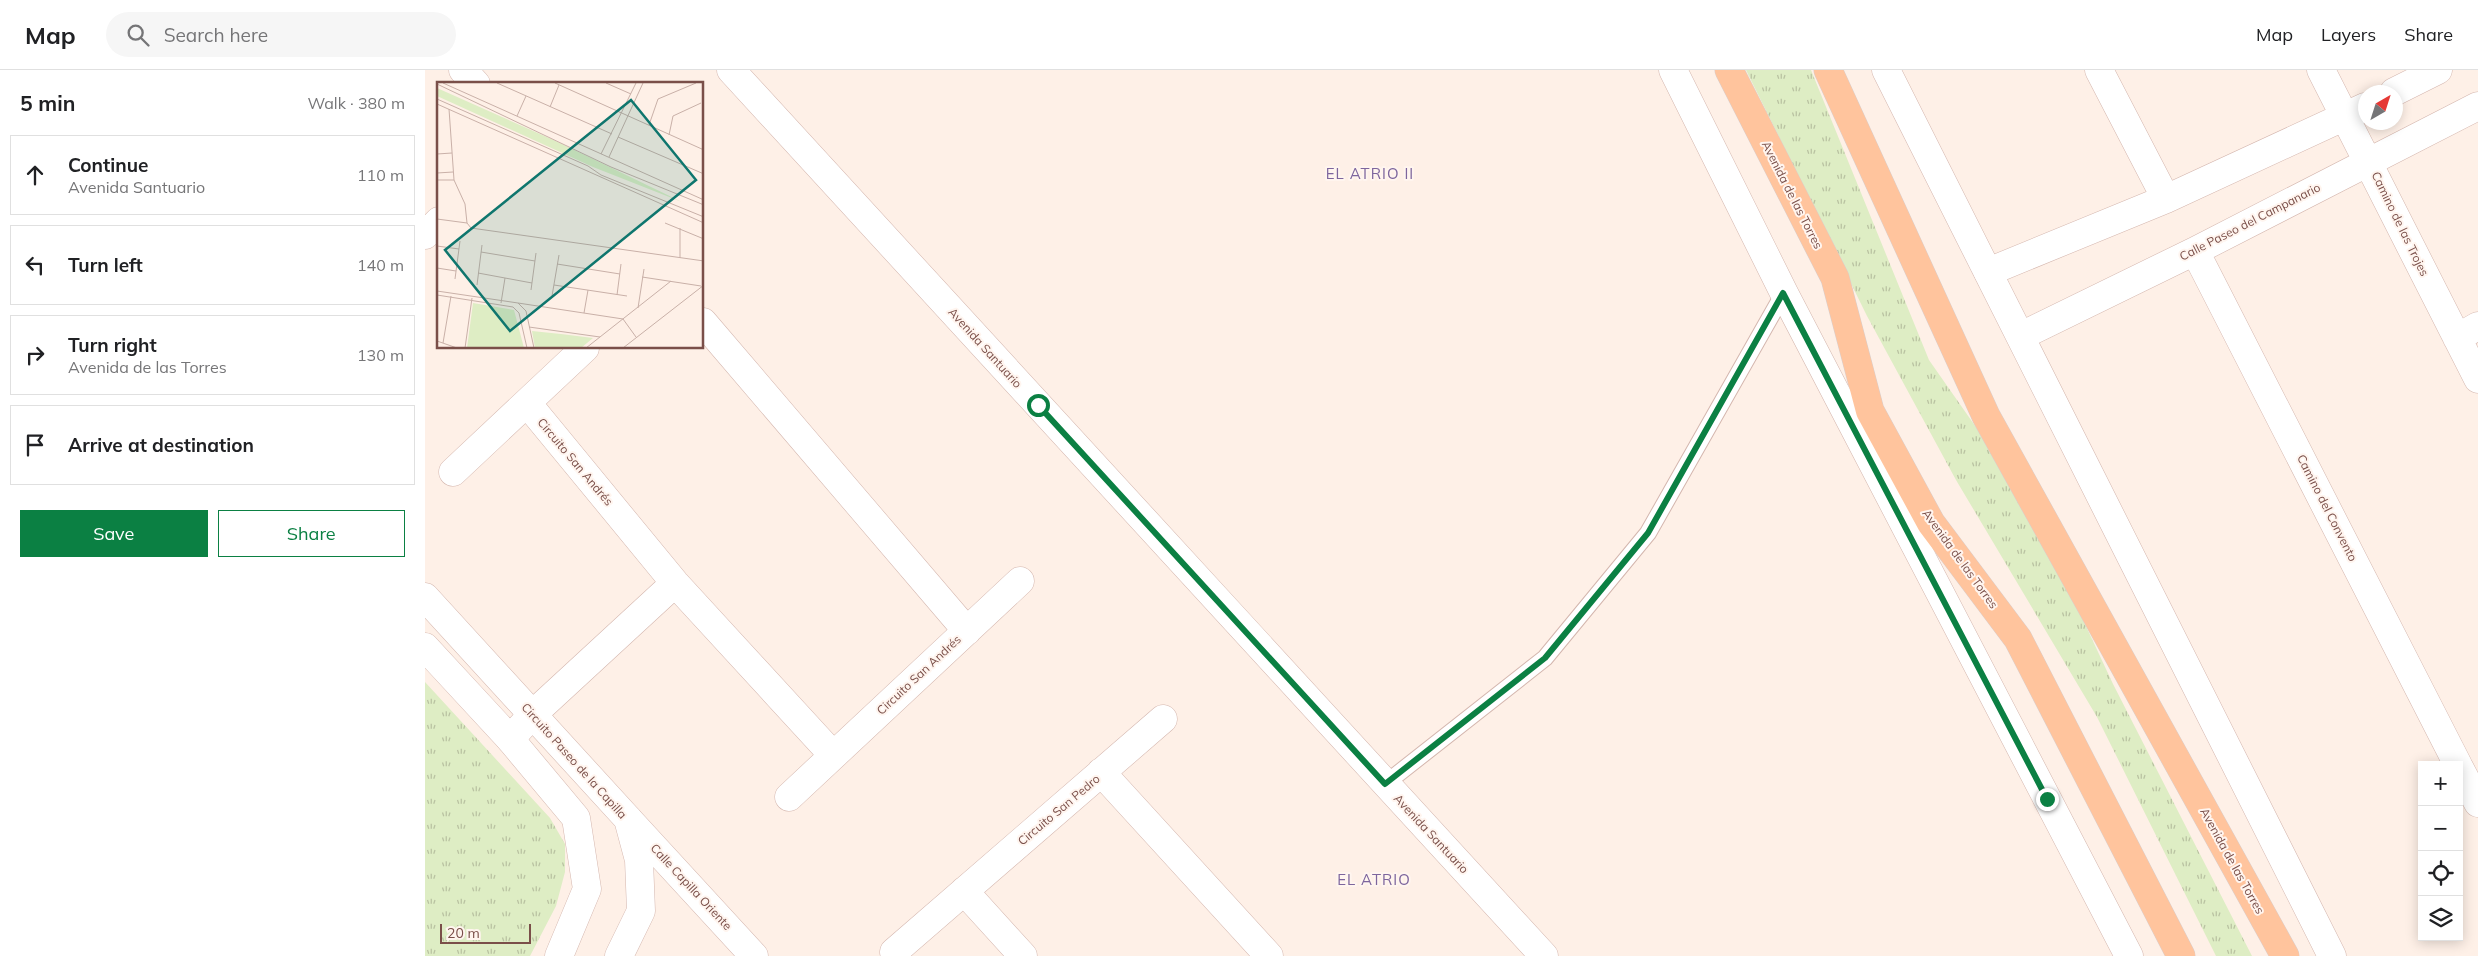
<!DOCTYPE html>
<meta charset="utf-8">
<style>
:root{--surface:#fff;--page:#f6f6f6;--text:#202124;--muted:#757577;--line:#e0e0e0;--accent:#0b8043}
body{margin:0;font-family:Mulish,sans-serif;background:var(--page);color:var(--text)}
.controls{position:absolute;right:15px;bottom:15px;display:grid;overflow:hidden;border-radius:0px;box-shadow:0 2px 12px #0003}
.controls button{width:45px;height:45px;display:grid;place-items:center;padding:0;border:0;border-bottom:1px solid var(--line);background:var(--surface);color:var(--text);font:25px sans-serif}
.compass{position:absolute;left:1933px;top:15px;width:45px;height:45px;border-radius:50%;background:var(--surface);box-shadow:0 2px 12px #0003;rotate:39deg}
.scale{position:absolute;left:15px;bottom:12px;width:91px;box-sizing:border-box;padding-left:5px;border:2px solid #7a4f49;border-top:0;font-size:14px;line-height:18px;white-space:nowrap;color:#7a4f49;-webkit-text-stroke:4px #fff5ef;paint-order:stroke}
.stop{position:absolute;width:15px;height:15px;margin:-11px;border:4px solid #0b8043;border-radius:50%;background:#fff}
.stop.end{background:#0b8043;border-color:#fff;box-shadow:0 1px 5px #0008}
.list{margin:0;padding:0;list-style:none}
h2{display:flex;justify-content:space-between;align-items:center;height:65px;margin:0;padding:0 20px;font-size:21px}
h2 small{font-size:16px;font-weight:400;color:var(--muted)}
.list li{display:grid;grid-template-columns:32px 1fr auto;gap:15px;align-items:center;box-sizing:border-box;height:80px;margin:0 10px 10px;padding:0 10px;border:1px solid var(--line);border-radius:0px}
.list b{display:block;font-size:19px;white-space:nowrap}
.list p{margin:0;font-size:16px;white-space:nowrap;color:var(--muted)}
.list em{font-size:16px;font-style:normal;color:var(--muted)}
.actions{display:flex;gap:10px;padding:15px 20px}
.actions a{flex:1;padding:11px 0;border:1px solid var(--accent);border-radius:0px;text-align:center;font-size:18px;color:var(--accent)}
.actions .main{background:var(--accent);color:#fff}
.icon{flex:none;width:28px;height:28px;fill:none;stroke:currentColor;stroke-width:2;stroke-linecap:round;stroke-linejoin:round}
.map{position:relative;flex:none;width:2053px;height:886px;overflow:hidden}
header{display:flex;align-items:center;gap:30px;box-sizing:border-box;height:70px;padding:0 25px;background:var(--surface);border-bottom:1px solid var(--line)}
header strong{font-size:24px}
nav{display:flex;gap:28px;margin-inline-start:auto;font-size:18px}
.search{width:350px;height:45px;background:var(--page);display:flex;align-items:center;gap:12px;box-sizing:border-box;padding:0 18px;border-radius:28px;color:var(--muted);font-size:19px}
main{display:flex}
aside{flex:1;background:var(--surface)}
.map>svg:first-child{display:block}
.grass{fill:url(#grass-tufts)}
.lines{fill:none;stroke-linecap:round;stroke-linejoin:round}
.service-casing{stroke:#d4b6ae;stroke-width:18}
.minor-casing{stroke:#d4b6ae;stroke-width:29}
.tertiary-casing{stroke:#d4b6ae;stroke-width:29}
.primary-casing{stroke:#dacecc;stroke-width:29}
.service{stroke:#fff;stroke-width:16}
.minor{stroke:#fff;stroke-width:28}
.tertiary{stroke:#fff;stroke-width:28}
.primary{stroke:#ffc49d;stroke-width:28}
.route{stroke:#0b8043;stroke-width:6}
.labels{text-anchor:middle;stroke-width:4;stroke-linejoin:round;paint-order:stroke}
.street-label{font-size:12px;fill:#7a4f49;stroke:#fff5ef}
.quarter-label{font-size:15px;letter-spacing:1px;fill:#7d659d;stroke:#fff5ef}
.inset-road{fill:none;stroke:#c9b0a8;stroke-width:1}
.view{fill:#0f766e;fill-opacity:0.15;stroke:#0f766e;stroke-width:2.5}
.inset-edge{fill:none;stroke:#7a4f49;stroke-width:2.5}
</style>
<header>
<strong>Map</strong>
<div class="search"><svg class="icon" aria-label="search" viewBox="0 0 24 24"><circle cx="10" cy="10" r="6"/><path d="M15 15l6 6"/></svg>Search here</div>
<nav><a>Map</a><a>Layers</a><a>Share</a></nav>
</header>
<main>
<aside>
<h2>5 min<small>Walk · 380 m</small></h2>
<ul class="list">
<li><svg class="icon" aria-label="ahead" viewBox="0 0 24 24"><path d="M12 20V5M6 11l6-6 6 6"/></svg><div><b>Continue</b><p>Avenida Santuario</p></div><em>110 m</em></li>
<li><svg class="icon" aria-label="left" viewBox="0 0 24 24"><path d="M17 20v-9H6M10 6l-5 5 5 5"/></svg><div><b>Turn left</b></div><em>140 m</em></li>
<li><svg class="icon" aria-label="right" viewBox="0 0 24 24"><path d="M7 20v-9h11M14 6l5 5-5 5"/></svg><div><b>Turn right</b><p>Avenida de las Torres</p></div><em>130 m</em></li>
<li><svg class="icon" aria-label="arrive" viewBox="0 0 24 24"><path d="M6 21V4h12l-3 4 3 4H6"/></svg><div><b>Arrive at destination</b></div></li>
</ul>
<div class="actions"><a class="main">Save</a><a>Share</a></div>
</aside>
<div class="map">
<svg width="2053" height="886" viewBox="0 0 2053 886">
<defs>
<pattern id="grass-tufts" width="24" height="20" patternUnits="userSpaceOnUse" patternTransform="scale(1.25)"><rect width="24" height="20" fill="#deedc4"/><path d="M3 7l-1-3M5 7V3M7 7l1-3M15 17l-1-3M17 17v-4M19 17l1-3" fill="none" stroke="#b9c2a1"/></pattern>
</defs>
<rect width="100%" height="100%" fill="#fef0e7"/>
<path class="grass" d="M1321 0H1386L1504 290 1602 430 1688 614 1827 886H1791L1672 647 1531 410 1442 246Z
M0 612 125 748 140 774V802L131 836 105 886H0Z"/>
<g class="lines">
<defs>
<path id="service" d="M960 714 1120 588 1223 463 1359 223"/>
<path id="minor" d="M38 0 51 14
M1674 0 1741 129
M1896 0 2053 309
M1969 22 2013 0
M0 165 14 151
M1770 181 2033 695
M1563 202 1741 129 1940 37
M278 252 542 561
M1596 266 1770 181 2053 36
M2032 268 2053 256
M102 333 250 513 408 685
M28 402 160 278
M85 669 108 644 250 513
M2034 697 2053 733
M676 702 844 886
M364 727 595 511
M203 749 329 886
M539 821 598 886
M469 882 738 649"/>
<path id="tertiary" d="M306 0 1119 886
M1248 0 1359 223 1704 886
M1461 0 1907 886
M0 527 203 749 214 790 216 841 194 886
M0 577 85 669 151 748 162 819 134 886"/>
<path id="primary" d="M1304 0 1410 208 1445 341 1506 453 1593 569 1756 886
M1403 0 1561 346 1860 886"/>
</defs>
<use href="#service" class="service-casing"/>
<use href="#minor" class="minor-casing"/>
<use href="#tertiary" class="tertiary-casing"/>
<use href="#primary" class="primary-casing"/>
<use href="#service" class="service"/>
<use href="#minor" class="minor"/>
<use href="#tertiary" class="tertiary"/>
<use href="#primary" class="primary"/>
</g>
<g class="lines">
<path class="route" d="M613 335 960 714 1120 588 1223 463 1358 223 1622 729"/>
</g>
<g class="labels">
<g class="street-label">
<text transform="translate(1367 125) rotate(63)" y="4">Avenida de las Torres</text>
<text transform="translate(1825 152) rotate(-27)" y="4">Calle Paseo del Campanario</text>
<text transform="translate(1975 154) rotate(64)" y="4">Camino de las Trojes</text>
<text transform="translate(560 278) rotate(48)" y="4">Avenida Santuario</text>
<text transform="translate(150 392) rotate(50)" y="4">Circuito San Andrés</text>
<text transform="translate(1902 438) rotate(63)" y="4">Camino del Convento</text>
<text transform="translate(1535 489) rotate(54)" y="4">Avenida de las Torres</text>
<text transform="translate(494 605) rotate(-43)" y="4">Circuito San Andrés</text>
<text transform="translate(149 691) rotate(48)" y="4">Circuito Paseo de la Capilla</text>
<text transform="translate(634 740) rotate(-40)" y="4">Circuito San Pedro</text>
<text transform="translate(1006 764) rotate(47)" y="4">Avenida Santuario</text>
<text transform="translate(1807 791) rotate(61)" y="4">Avenida de las Torres</text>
<text transform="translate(266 817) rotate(47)" y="4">Calle Capilla Oriente</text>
</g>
<g class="quarter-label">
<text x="945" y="109">EL ATRIO II</text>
<text x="949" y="815">EL ATRIO</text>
</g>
</g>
<g transform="translate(12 12)">
<rect width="266" height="266" fill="#fef0e7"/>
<path d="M0 6 121 60 245 120 156 85 0 14ZM36 221 77 228 87 266H30ZM95 249 124 252 156 256 144 266H98Z" fill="#deedc4"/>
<path class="inset-road" d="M6 1 267 118M60 1 175 52M118 1 267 68M169 1 194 12M0 2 174 85 267 123M0 17 151 84 164 93 267 135M0 22 267 141M113 25 122 3M12 27 17 98 28 122 30 141M80 34 89 14M212 43 221 17 259 1M232 53 236 34 264 21M181 55 267 92M0 72 15 71M164 72 199 1M172 75 206 1M0 91 16 90M0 98H17M0 137 30 141M30 141 34 146 267 179M228 141 267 157M243 146V176M0 164 22 167M44 170 98 179M120 182 183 192M0 186 19 189M41 191 95 201M205 195 264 204M18 197 23 159M40 203 45 163M117 203 190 214M94 208 99 171M0 209 81 221 89 229 97 266M0 213 76 225 82 231 90 266M180 213 184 182M115 214 122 173M64 221 68 196M81 221 186 237 199 255M201 226 207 187M147 231 151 208M92 245 163 255M0 259 20 266M6 261 14 214M28 266 35 216M149 266 234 199M186 266 267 203"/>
<path class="view" d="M194 18 259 98 73 249 8 168Z"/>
<rect width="266" height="266" class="inset-edge"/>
</g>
</svg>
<div class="controls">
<button>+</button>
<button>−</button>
<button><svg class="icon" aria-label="locate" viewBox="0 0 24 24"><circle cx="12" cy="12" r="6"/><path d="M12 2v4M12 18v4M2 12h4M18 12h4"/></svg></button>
<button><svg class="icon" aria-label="layers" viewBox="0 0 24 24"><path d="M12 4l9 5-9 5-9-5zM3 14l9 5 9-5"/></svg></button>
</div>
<svg class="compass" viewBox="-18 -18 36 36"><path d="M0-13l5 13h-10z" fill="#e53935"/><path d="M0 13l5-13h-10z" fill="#757577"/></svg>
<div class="scale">20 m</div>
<div class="stop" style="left:613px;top:335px"></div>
<div class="stop end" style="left:1622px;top:729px"></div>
</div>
</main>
